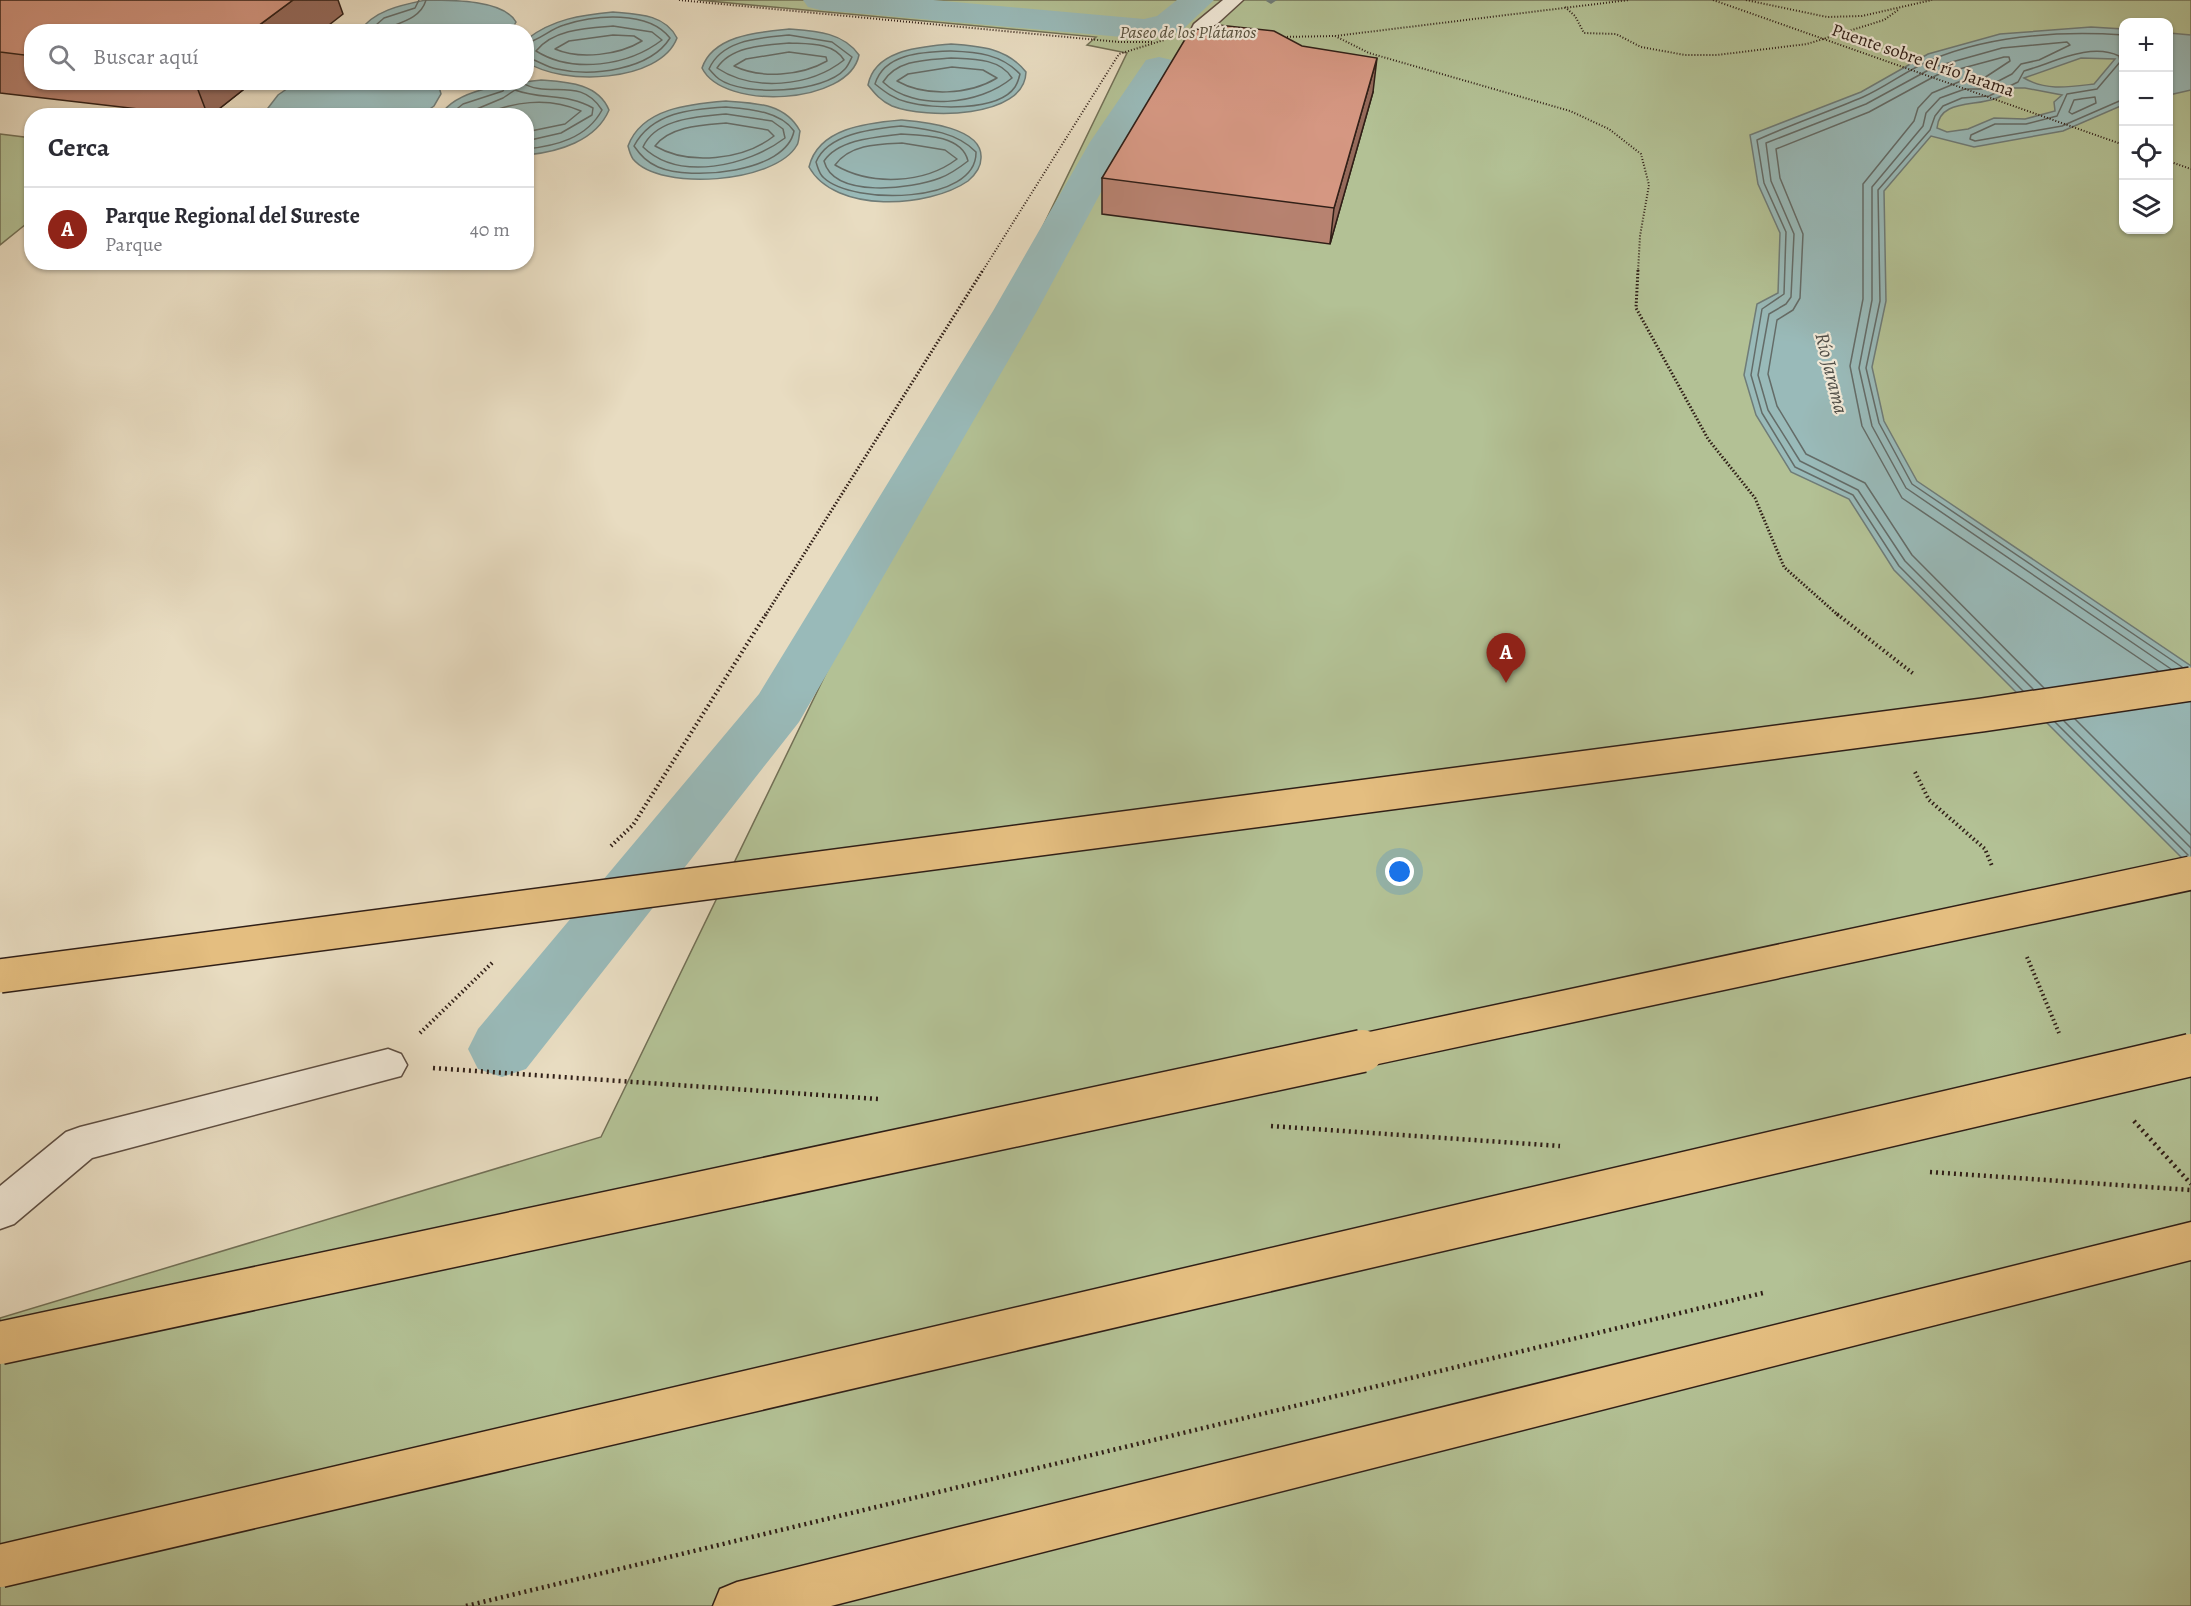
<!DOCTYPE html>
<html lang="es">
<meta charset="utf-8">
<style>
:root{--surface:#fff;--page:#f2f2f3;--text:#2b2b33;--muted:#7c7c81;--line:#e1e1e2;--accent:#8f2418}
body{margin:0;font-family:Alegreya,serif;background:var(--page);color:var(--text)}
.controls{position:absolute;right:18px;top:18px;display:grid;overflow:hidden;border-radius:12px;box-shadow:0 2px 4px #0004}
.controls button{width:54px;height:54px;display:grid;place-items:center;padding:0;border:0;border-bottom:2px solid var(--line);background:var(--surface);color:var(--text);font:30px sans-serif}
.you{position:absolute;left:1400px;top:872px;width:21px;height:21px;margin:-15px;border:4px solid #fff;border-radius:50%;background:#1a73e8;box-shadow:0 0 0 9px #1a73e833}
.badge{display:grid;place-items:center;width:39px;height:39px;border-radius:50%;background:var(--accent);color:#fff;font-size:20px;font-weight:700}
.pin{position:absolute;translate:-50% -50px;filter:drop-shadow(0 2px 3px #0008)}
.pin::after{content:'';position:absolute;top:32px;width:21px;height:18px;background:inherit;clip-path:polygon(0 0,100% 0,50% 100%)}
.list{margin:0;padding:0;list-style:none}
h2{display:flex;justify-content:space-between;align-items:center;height:78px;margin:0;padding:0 24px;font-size:26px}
h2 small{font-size:20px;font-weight:400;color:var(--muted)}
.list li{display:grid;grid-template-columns:39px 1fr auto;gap:18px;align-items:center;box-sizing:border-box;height:84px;padding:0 24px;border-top:2px solid var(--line)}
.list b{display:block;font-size:22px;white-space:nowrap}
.list p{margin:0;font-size:20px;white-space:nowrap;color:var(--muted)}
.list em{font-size:20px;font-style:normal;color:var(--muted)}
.icon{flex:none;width:33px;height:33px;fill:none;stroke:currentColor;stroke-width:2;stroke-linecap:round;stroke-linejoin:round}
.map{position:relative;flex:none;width:2191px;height:1606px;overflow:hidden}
.search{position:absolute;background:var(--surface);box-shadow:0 2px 4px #0004;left:24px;top:24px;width:510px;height:66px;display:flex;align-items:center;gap:15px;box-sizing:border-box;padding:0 21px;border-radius:24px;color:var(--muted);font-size:22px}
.panel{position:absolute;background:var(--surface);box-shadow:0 2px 4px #0004;left:24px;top:108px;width:510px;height:162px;border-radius:24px}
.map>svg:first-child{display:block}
.green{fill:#b3c195;stroke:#727056;stroke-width:1.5;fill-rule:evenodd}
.water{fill:#99bab9;stroke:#6f7c78;stroke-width:1.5;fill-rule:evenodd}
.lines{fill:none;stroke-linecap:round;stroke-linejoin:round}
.shore{stroke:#646c68;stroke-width:1.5}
.stream{fill:#6f7c78;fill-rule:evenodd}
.canal{fill:#99bab9;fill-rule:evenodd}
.minor-casing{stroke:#5e4e42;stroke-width:3}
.motorway-casing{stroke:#301f17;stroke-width:3}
.path-far3{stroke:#301f17;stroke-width:2;stroke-dasharray:1 2;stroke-linecap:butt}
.path-far2{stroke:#301f17;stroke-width:3;stroke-dasharray:1.5 2;stroke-linecap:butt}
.path-far1{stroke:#301f17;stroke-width:4;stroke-dasharray:1.5 3;stroke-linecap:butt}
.path{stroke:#301f17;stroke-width:4.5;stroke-dasharray:2 4;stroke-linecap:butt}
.minor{fill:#f0e8d7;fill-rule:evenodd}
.motorway{fill:#e4be80;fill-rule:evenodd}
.motorway-bridge-far1-casing{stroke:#301f17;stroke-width:36;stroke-linecap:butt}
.motorway-bridge-casing{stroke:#301f17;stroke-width:45;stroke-linecap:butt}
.path-bridge{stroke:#301f17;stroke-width:2;stroke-dasharray:1 2;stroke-linecap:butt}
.motorway-bridge-far1{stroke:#e4be80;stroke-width:33}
.motorway-bridge{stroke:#e4be80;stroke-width:42}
.wall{fill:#b78270;stroke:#301f17;stroke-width:1.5}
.shaded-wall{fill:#956a5b;stroke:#301f17;stroke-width:1.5}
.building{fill:#d59782;stroke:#301f17;stroke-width:1.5}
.labels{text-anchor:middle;stroke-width:4.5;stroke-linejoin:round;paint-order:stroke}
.far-park-label{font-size:18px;font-style:italic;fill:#57503d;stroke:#f0e8d7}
.far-street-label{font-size:18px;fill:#301f17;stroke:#f0e8d7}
.far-water-label{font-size:20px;font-style:italic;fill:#504e48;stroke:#f0e8d7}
</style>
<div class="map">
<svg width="2191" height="1606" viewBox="0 0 2191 1606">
<rect width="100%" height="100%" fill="#e8dcc1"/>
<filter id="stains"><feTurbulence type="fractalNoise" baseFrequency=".00333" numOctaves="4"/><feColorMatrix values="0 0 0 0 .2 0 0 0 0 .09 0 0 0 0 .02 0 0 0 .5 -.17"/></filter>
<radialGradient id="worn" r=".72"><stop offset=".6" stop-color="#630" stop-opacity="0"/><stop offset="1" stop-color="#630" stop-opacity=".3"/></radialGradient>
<path class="green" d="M698 0H2191V1606H0V1318L601 1137 1127 53 1087 45 1096 37ZM2124 22H2168V230H2124Z
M0 134 32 138 31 220 0 245Z"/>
<path class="water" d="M426 0C453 0 504 0 516 22L511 31H360C374 10 402 5 426 0Z
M613 12C637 14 665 14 677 38 660 83 561 86 527 62V39C553 19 581 15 613 12Z
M2091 27 2123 29V105L2063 131 1974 147 1931 136 1884 191 1886 301 1872 367 1884 421 1917 481 2191 666V867L1894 570 1849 499 1791 472 1756 415 1744 375 1757 304 1778 293 1780 233 1758 184 1750 135 1861 92 1928 54 2000 34ZM2081 58 2115 59 2094 84C2069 87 2046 91 2024 78ZM2010 88H2025L2062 95 2054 102 2055 111 2025 119 1994 118 1968 129 1947 132 1937 128C1940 92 1993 113 2010 88Z
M789 29C815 31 843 32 859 55 849 105 723 111 702 68 713 35 759 32 789 29Z
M2169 33 2191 35V90L2169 95Z
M951 44C980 46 1007 48 1026 72 1025 119 925 119 892 106 881 101 875 94 868 85 875 49 922 47 951 44Z
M541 80C567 82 598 83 609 110 596 141 558 152 527 155L526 116 441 115C456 88 514 83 541 80Z
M297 82 438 83 441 94 434 106 421 115H269L268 108 278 95Z
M726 101C755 103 785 103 800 131 799 135 799 142 797 145 776 183 660 192 633 159 631 156 629 150 628 146 642 108 690 104 726 101Z
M901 120C923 122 983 127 981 158 981 167 975 175 968 181 929 208 835 214 809 167 818 128 867 123 901 120Z"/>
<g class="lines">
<path class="shore" d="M613 26 652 32 662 40C628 66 573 74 536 51 553 29 587 28 613 26Z
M368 32 384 18 415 8 419 0
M378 32C395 23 420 21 426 0
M613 35 634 36 642 41C619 55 580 60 555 49L569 41Z
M789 35 832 42 852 57C850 61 848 66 845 69 824 93 744 97 719 79 715 76 712 72 709 69 722 39 761 38 789 35Z
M526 43C540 40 550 29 564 25 595 15 648 10 670 38 650 70 592 77 557 69 546 67 537 60 526 57
M789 43C808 44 833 42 844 60 810 87 753 92 717 68 731 46 765 45 789 43Z
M951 51C977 52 1001 54 1020 74 1019 78 1017 84 1015 87 998 112 933 109 907 102 894 99 885 92 875 84 884 53 923 52 951 51Z
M789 52 826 57 827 61C801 76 761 79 734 66L746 59Z
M951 58C972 59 1000 58 1012 78 980 105 915 112 883 82 897 59 927 60 951 58Z
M952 67 983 70 997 78C969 95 925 97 897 81L908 74Z
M521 82C548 100 580 75 602 110 587 138 556 146 526 149
M2095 97 2096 103 2072 114 2069 112 2074 100Z
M2124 99 2062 126 1975 141 1970 139 1971 135 1995 124H2026L2057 116 2067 94 2097 89 2120 62 2119 56C2090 42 2053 63 2024 71L2018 82 1989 96 1962 98 1943 106 1935 116 1930 130 1878 190 1880 301 1866 368 1879 423 1912 484 2182 667
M726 107C749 109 780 111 794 131 786 173 690 181 658 167 647 162 641 156 634 146 652 112 691 109 726 107Z
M726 114 772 121 783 129 785 138C748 166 679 182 643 147 656 118 698 117 726 114Z
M448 116 463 104 503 91 507 82
M460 116 503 98 515 90C541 100 568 93 593 108L592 115 561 133 526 141
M479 116C513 102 547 96 581 111L565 124 526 132
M726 123 768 130 774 136C743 160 689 166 655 146 670 126 703 125 726 123Z
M901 126C927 129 957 132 976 152 977 204 853 205 824 178 819 174 818 168 816 162 828 133 873 129 901 126Z
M901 134C923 135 962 135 968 161 959 168 951 174 940 178 912 189 834 199 824 161 839 139 877 137 901 134Z
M902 143 945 150 957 159C924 184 871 186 835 165 850 144 879 144 902 143Z
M2044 688 1912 555 1865 483 1806 454 1777 406 1768 374 1777 320 1793 310 1800 298 1803 234 1780 178 1776 149 1869 112 1937 75 2004 57H2009L2010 61 1981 80 1961 81 1932 93 1918 108 1914 121 1863 184V299L1850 366 1862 426 1902 498 2158 671
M2033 689 1905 561 1858 490 1800 461 1768 410 1758 375 1769 314 1786 304 1791 297 1794 234 1771 181 1766 143 1866 104 1934 67 2002 48 2067 42 2070 45 2039 60 2021 64 2012 74 1983 89H1965L1940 98 1926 113 1923 126 1872 187V300L1859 368 1872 426 1906 488 2171 669
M2023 691 1899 566 1853 495 1795 467 1762 413 1751 375 1762 309 1784 294 1786 232 1764 183 1757 140C1792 124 1828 112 1863 97 1886 87 1907 70 1931 60 1990 35 2061 31 2124 35
M2075 719 2191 835
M2064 721 2191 848
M2055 722 2188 855"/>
<path class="stream" d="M1277 0 1271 4 1266 1 1267 0Z"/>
<path class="canal" d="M803 0H933L1144 19 1157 16 1177 0H1214L1180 32 1144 39 820 10 808 7Z
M1159 57 1172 60 1177 68 1128 142 1037 311 799 722 526 1069 502 1077 478 1069 468 1049 478 1029 759 694 993 311 1090 142 1146 60Z"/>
<defs>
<path id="minor" d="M1223 0H1243L1208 32H1194L1192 28 1194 24Z
M388 1049 401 1054 407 1065 401 1076 92 1158 14 1224 0 1229V1186L66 1132 80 1127Z"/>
<path id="motorway" d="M2191 1222V1260L831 1606H713L720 1589 737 1582Z"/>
</defs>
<use href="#minor" class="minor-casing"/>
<use href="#motorway" class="motorway-casing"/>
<path class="path-far3" d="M679 0 1119 42H1153
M1746 0 1827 17 1862 16 1932 0
M1565 7 1575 16 1584 33 1616 34 1641 47 1685 55H1717L1807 44 1884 20 1898 10
M1335 36 1369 53 1570 111 1609 129 1641 154 1649 185 1640 236 1638 272
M1281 37 1335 36 1629 0
M2168 161 2191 169
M982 272 1119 54 1164 40"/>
<path class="path-far2" d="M1638 270 1636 308 1708 439 1755 498 1784 567 1839 616
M765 616 983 270"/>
<path class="path-far1" d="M1837 614 1915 675
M1915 772 1929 800 1985 849 1992 866
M611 846 633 825 766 614
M2027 957 2059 1033
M420 1033 494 961"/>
<path class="path" d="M433 1068 878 1099
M2134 1121 2191 1184
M1271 1126 1560 1146
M1930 1172 2191 1190
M466 1606 1763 1293"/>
<use href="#minor" class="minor"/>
<use href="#motorway" class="motorway"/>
<defs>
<path id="motorway-bridge-far1" d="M0 976 1982 715 2191 684
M1355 1052 2191 873"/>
<path id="motorway-bridge" d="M0 1343 1362 1051
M0 1566 2191 1055"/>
</defs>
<use href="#motorway-bridge-far1" class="motorway-bridge-far1-casing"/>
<use href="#motorway-bridge" class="motorway-bridge-casing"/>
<path class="path-bridge" d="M1713 0 2124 145"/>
<use href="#motorway-bridge-far1" class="motorway-bridge-far1"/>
<use href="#motorway-bridge" class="motorway-bridge"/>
</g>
<path class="wall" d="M0 0 343 14 32 32V82H253L210 116H199L0 93Z
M1373 92 1330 244 1102 214V178Z"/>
<path class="shaded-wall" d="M293 0H338L343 14 320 32H250Z
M1377 58 1373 92 1330 244 1334 208Z
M195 82H253L210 116H208Z"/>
<path class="building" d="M0 0H293L250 32H32V56L0 52Z
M1218 25 1274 31 1302 46 1377 58 1334 208 1102 178 1190 31Z"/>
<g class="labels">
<g class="far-park-label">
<text x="1188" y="38">Paseo de los Plátanos</text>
</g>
<g class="far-street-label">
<text transform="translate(1923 60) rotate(19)" y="6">Puente sobre el río Jarama</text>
</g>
<g class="far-water-label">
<text transform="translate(1832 373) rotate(76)" y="7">Río Jarama</text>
</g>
</g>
<rect width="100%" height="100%" filter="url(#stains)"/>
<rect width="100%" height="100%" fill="url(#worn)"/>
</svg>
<div class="controls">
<button>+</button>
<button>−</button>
<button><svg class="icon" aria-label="locate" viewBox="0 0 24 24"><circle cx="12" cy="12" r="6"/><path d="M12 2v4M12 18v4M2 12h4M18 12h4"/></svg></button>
<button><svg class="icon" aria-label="layers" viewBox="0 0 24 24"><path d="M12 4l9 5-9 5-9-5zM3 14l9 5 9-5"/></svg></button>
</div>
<div class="you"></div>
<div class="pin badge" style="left:1506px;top:683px">A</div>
<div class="search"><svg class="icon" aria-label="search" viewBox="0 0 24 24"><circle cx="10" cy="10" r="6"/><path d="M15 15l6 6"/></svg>Buscar aquí</div>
<section class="panel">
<h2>Cerca<small></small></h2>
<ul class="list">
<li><span class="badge">A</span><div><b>Parque Regional del Sureste</b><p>Parque</p></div><em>40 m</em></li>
</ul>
</section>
</div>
